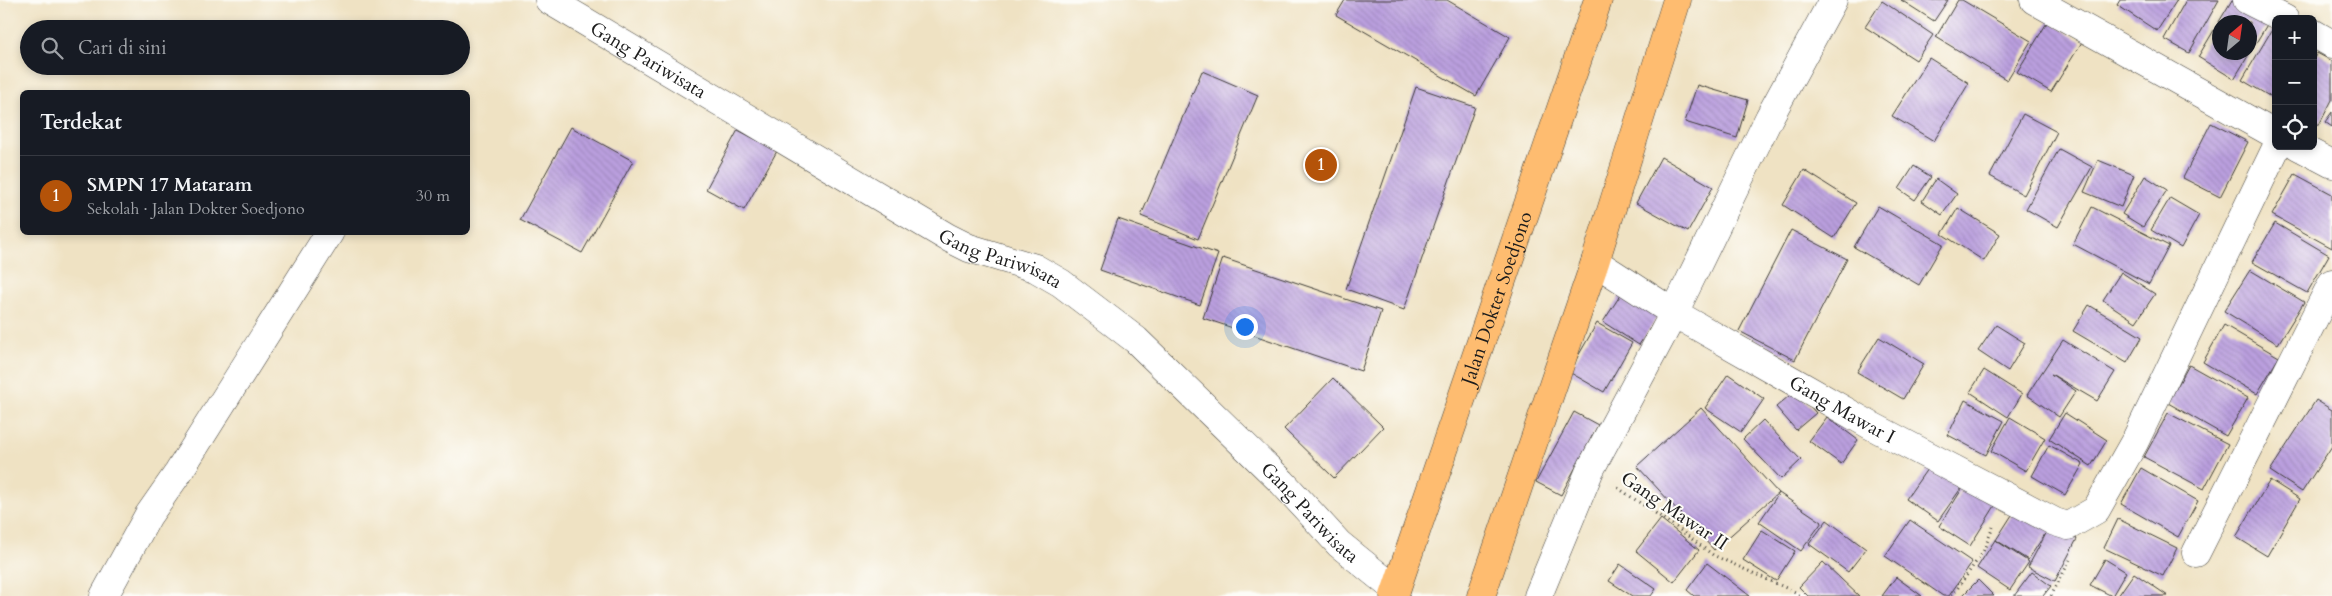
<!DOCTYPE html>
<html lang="id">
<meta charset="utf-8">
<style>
:root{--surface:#171b24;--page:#20242c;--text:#f1f3f6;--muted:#9ea1a6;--line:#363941;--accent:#b45309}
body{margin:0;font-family:Cardo,serif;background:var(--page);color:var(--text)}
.controls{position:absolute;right:15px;top:15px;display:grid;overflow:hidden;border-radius:8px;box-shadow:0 2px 8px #0003}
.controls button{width:45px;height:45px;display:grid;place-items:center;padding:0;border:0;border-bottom:1px solid var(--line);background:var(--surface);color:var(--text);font:25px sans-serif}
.compass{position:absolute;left:2212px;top:15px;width:45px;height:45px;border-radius:50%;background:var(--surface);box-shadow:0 2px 8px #0003;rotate:29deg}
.you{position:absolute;left:1244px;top:326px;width:18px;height:18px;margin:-12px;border:4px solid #fff;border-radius:50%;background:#1a73e8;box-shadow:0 0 0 8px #1a73e833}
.badge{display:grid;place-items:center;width:32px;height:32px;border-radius:50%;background:var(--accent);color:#fff;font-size:16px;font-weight:700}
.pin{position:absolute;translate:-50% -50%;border:2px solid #fff;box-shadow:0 1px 5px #0006}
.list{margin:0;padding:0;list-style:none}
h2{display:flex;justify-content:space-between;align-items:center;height:65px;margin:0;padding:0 20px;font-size:21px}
h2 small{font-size:16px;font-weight:400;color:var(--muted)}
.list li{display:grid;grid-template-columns:32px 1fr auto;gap:15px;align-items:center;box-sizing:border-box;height:80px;padding:0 20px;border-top:1px solid var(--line)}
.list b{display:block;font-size:19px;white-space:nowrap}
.list p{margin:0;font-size:16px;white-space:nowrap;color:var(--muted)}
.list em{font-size:16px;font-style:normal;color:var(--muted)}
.icon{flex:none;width:28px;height:28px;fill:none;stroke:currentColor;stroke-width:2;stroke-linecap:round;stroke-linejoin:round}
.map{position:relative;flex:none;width:2332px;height:596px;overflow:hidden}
.search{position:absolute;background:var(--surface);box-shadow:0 2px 8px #0003;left:20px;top:20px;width:450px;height:55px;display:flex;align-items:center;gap:12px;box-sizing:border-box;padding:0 18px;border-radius:28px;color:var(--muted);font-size:19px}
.panel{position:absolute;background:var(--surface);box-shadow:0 2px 8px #0003;left:20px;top:90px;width:450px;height:145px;border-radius:8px}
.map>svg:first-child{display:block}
.building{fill:url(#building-back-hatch);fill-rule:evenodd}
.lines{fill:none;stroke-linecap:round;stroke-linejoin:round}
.minor-casing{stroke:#3c3a35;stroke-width:29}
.highway-casing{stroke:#3c3a35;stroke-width:29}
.path{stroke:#3c3a35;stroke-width:3;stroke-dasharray:1 4;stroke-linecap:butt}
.minor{stroke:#fff;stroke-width:28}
.highway{stroke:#febc70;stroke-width:28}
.labels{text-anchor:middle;stroke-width:4;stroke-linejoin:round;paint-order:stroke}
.street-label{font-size:19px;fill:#1c1c1c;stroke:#fdfcf7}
</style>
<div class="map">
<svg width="2332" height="596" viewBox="0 0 2332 596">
<defs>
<pattern id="building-back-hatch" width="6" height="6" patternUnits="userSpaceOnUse" patternTransform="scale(1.25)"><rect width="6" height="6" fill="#ba9fde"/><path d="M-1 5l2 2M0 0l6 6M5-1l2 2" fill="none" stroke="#9f88be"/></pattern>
</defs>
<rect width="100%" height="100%" fill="#fdfcf7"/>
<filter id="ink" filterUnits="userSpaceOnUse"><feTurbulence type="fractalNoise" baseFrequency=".02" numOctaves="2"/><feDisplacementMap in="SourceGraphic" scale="10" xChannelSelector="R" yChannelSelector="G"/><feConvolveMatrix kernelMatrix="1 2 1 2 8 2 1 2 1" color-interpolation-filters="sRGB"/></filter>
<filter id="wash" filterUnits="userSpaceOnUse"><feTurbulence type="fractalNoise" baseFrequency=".0096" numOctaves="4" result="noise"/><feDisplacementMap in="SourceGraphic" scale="20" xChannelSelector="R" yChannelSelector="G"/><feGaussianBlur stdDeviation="1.12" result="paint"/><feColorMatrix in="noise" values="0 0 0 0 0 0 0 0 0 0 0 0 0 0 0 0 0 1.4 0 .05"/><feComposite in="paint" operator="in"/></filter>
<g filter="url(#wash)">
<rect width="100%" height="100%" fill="#efe2c3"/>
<g id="blocks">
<path class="building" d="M1345 0H1447L1510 37 1476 96 1336 15Z
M1901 0H1948L1934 21Z
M1958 0H1962L2031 41 2007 80 1936 37Z
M2120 0H2177L2157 31 2117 5Z
M2186 0H2219L2189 53 2164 39Z
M2232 0 2268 23 2234 79 2198 57ZM2220 22H2250V52H2220Z
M1882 1 1933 35 1916 60 1865 27Z
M2048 21 2082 42 2051 92 2017 72Z
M2276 23V100L2242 80Z
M2317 53 2332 61V100L2319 125 2313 122V60Z
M1929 58 1969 83 1934 141 1892 116Z
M1202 71 1258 95 1198 239 1141 216Z
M1697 85 1748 100 1737 138 1685 122Z
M1416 87 1475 107 1404 310 1346 289Z
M2332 112V127L2325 122Z
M2023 114 2057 132 2024 195 1990 176Z
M2211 123 2248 142 2220 197 2183 178Z
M571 127 633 161 582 253 520 220Z
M738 130 777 151 744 210 706 189Z
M2059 149 2092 167 2058 227 2026 209Z
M1661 157 1713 187 1688 232 1636 203Z
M2098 160 2134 175 2121 207 2084 192Z
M1914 166 1931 177 1915 200 1899 189Z
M1804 170 1856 203 1834 238 1783 205Z
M2295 174 2332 194V248L2272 215Z
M2145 176 2167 190 2143 227 2122 214Z
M1936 179 1957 194 1942 215 1922 201Z
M2170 198 2199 215 2181 248 2151 230Z
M1878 206 1943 244 1919 285 1854 247Z
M2092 207 2169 246 2149 284 2073 244Z
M1958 208 2000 234 1984 261 1942 234Z
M1118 219 1218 254 1200 305 1100 270Z
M2275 223 2329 255 2307 293 2252 262Z
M1791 230 1847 259 1795 360 1739 331Z
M1223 258 1381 311 1361 371 1203 318Z
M2250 270 2304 302 2278 344 2224 311Z
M2121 272 2155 294 2136 322 2103 300Z
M1625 288 1661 311 1639 345 1603 322Z
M2089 305 2142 337 2127 363 2073 331Z
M1597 323 1632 343 1604 392 1569 372Z
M1996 325 2025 343 2008 371 1978 351Z
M2224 325 2279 357 2257 394 2203 362Z
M1879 337 1924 364 1903 399 1857 372Z
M2063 340 2115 372 2097 401 2051 374 2076 391 2059 417 2027 395Z
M2189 365 2248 398 2226 436 2168 403Z
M1984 370 2022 394 2008 417 1970 392Z
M1728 374 1764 399 1741 432 1705 408Z
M1333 378 1383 427 1334 478 1284 429Z
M1796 390 1816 413 1796 430 1776 407Z
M1965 400 2004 421 1986 455 1948 435Z
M2316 400 2332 410V446L2302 492 2270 471Z
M1701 408 1778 493 1714 550 1637 466Z
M1574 412 1598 425 1561 495 1536 482Z
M2065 413 2107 440 2091 466 2049 439Z
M2168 413 2228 444 2204 489 2144 457Z
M1827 417 1858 440 1841 464 1809 441Z
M2010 417 2045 438 2026 471 1991 451Z
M1763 420 1801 460 1781 479 1743 439Z
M2049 445 2083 464 2065 495 2032 476Z
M1932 462 1964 484 1938 521 1906 499Z
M2141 468 2198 501 2178 537 2121 504Z
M2270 480 2300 499 2267 556 2236 537Z
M1967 481 1998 501 1970 546 1939 526Z
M1779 493 1822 522 1801 551 1759 522Z
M2019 504 2077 539 2055 581 2028 567 2049 528 2028 560 1996 540Z
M1661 519 1699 550 1674 582 1636 551Z
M2118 519 2177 548 2163 576 2104 548Z
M1827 520 1866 549 1848 572 1809 544Z
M1910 520 1972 562 1949 596H1943L1885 556Z
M1762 530 1795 551 1776 581 1743 560Z
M1995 540 2029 562 2010 590 1977 568Z
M2105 559 2126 572 2112 596 2090 585Z
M1823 562 1859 596H1808L1799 587Z
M1707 563 1750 596H1694L1687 590Z
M1620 564 1656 589 1651 596H1632L1609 581Z
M2032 572 2051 586 2043 596H2014Z
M2134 573 2168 596H2118Z
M1896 577 1922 596H1882Z
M1978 580 1994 596H1962Z"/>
</g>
</g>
<g filter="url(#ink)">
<use href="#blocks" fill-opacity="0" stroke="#3c3a35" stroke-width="1"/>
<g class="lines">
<defs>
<g id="minor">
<path id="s1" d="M549 0 947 237 969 248 1035 268 1061 283 1136 340 1282 482 1339 544 1396 590"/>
<path d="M2034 0 2276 135"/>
<path d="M2247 0 2285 19"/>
<path d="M2313 33 2332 44"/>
<path d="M2298 146 2332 164"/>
<path id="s2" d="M1595 262 1674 313 1870 425 2055 522 2068 526 2096 510 2135 441 2277 146"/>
<path d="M2196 553 2332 283"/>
<path d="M104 596 148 516 178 473 330 232"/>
<path d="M1538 596 1590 470 1674 313 1769 118 1833 0"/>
</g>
<g id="highway">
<path id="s3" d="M1394 596 1598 0"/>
<path d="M1481 596 1595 262 1677 0"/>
</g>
</defs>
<use href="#minor" class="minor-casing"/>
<use href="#highway" class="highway-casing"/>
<path class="path" d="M1618 488 1676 527 1713 555 1795 592 1800 596
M1952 596 1983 552 1993 527
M2051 596 2070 560"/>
<use href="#minor" class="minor"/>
<use href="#highway" class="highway"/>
</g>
</g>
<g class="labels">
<g class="street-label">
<text dy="7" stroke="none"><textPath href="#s1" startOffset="116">Gang Pariwisata</textPath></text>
<text dy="7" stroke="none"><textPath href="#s1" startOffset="521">Gang Pariwisata</textPath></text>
<text dy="7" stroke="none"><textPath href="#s3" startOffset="315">Jalan Dokter Soedjono</textPath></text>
<text dy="7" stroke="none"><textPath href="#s2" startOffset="288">Gang Mawar I</textPath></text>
<text transform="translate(1675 510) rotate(34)" y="7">Gang Mawar II</text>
<text dy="7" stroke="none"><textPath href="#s1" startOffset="926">Gang Pariwisata</textPath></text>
</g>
</g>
</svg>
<div class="controls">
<button>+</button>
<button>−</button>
<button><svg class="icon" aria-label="locate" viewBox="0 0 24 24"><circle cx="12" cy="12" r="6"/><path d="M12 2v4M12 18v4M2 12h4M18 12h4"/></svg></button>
</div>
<svg class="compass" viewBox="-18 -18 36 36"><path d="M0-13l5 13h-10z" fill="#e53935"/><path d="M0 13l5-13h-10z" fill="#9ea1a6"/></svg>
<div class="you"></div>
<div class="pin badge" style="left:1321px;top:165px">1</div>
<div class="search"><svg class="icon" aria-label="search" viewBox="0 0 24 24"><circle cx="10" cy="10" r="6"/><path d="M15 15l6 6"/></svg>Cari di sini</div>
<section class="panel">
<h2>Terdekat<small></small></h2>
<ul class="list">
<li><span class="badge">1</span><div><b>SMPN 17 Mataram</b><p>Sekolah · Jalan Dokter Soedjono</p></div><em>30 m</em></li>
</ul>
</section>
</div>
